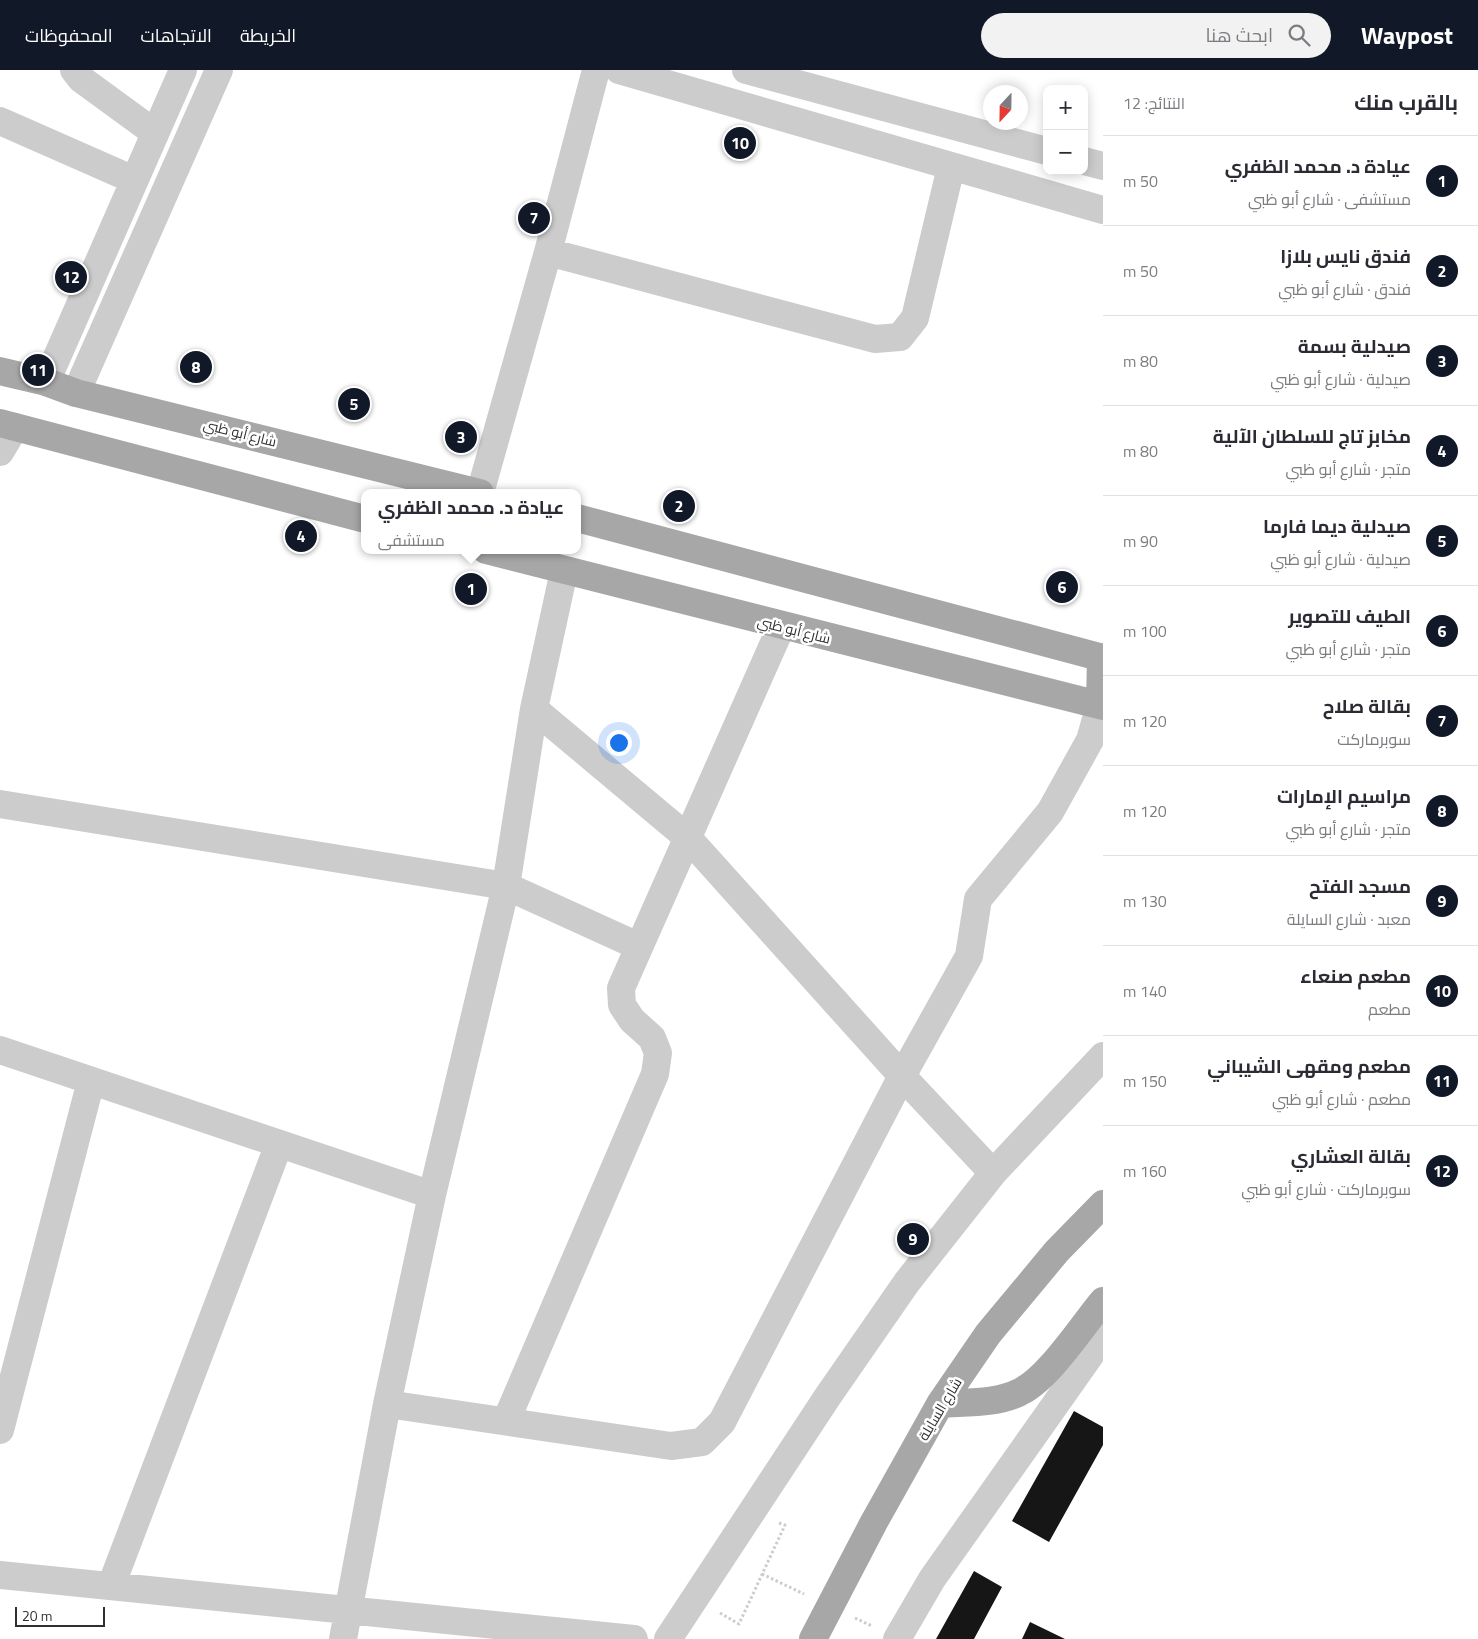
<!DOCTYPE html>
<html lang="ar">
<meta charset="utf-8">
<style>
:root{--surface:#fff;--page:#f2f2f3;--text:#2b2b33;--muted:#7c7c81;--line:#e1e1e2;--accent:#111827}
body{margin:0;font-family:"Titillium Web",Cairo,sans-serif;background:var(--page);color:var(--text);direction:rtl}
.controls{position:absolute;right:15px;top:15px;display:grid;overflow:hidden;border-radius:10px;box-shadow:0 2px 12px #0003}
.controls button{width:45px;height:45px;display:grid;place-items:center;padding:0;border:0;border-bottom:1px solid var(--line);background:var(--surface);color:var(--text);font:25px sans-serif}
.compass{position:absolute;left:983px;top:15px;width:45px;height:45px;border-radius:50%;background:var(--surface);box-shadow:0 2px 12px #0003;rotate:202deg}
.scale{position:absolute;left:15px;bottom:12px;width:90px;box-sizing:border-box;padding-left:5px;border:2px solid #2f2f2f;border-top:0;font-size:14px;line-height:18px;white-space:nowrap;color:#2f2f2f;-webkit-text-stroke:4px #fff;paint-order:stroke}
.you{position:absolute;left:618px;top:672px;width:18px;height:18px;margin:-12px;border:4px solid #fff;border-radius:50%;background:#1a73e8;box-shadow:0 0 0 8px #1a73e833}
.badge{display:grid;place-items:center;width:32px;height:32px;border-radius:50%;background:var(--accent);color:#fff;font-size:16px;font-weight:700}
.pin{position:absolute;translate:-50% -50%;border:2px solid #fff;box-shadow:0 1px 5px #0006}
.popup{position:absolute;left:361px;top:419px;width:220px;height:65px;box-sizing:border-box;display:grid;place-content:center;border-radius:10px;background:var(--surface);filter:drop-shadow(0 1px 4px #0005);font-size:16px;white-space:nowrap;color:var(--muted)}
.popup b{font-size:19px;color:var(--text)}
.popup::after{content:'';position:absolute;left:50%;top:100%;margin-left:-10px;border:10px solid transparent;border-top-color:var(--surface)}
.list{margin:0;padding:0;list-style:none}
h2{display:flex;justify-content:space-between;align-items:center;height:65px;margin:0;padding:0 20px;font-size:21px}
h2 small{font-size:16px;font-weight:400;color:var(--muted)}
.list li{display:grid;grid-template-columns:32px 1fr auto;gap:15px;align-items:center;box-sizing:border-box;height:90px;padding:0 20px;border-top:1px solid var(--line)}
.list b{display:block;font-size:19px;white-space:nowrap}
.list p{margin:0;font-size:16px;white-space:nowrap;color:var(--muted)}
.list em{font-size:16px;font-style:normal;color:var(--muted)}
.icon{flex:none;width:28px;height:28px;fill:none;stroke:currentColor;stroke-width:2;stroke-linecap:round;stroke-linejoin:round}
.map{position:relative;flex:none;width:1103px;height:1569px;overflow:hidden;direction:ltr}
header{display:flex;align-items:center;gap:30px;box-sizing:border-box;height:70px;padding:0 25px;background:var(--accent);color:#fff}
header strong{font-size:24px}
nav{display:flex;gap:28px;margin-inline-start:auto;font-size:18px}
.search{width:350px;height:45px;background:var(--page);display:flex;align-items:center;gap:12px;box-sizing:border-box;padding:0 18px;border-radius:28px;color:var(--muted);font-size:19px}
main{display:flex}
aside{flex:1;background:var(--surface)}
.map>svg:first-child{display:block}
.building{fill:#161616}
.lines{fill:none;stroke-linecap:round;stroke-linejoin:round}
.path{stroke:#ccc;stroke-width:3;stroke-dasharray:2.5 2.5;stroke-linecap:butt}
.minor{stroke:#ccc;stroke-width:28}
.major{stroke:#a7a7a7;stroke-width:28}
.labels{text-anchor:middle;stroke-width:5;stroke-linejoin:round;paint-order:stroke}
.street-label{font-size:14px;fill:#2f2f2f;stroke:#fff}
</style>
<header>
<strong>Waypost</strong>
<div class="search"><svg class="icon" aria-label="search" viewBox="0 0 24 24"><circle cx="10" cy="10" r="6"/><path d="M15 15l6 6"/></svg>ابحث هنا</div>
<nav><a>الخريطة</a><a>الاتجاهات</a><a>المحفوظات</a></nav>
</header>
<main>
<aside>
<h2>بالقرب منك<small>النتائج: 12</small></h2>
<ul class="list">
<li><span class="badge">1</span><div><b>عيادة د. محمد الظفري</b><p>مستشفى · شارع أبو ظبي</p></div><em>50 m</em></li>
<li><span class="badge">2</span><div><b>فندق نايس بلازا</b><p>فندق · شارع أبو ظبي</p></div><em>50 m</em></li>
<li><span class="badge">3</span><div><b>صيدلية بسمة</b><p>صيدلية · شارع أبو ظبي</p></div><em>80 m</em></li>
<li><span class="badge">4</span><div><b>مخابز تاج للسلطان الآلية</b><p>متجر · شارع أبو ظبي</p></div><em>80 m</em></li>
<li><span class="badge">5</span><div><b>صيدلية ديما فارما</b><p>صيدلية · شارع أبو ظبي</p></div><em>90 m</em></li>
<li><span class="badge">6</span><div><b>الطيف للتصوير</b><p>متجر · شارع أبو ظبي</p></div><em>100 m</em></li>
<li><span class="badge">7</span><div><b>بقالة صلاح</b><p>سوبرماركت</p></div><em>120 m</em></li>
<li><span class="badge">8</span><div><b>مراسيم الإمارات</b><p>متجر · شارع أبو ظبي</p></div><em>120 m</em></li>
<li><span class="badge">9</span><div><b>مسجد الفتح</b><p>معبد · شارع السايلة</p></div><em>130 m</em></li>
<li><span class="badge">10</span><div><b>مطعم صنعاء</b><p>مطعم</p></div><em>140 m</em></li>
<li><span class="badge">11</span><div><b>مطعم ومقهى الشيباني</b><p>مطعم · شارع أبو ظبي</p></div><em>150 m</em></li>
<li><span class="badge">12</span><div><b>بقالة العشاري</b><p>سوبرماركت · شارع أبو ظبي</p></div><em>160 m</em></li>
</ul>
</aside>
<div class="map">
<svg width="1103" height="1569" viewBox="0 0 1103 1569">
<rect width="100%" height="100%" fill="#fff"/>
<path class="building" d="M1074 1341 1103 1357V1375L1049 1472 1012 1451Z
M974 1501 1002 1517 974 1569H936Z
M1030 1552 1065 1569H1022Z"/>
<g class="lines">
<path class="path" d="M762 1504 804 1524
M720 1543 739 1554 785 1455 779 1453
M855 1548 872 1556"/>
<path class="minor" d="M74 0 81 9 155 63
M619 0 1103 140
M746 0 1047 81
M0 51 134 110
M1084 91 1103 96
M548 182 875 269 900 267 915 248 951 97
M46 312 183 0
M76 323 219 0
M0 382 15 357
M480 423 548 182 596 0
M534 639 688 768 902 1006 993 1103
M0 734 506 816 638 876
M0 980 432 1125
M387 1334 671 1376 702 1372 722 1352 902 1006 969 886 978 829 1050 742 1090 670 1100 635
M506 1351 655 1004 658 983 652 968 632 950 622 935 621 918 781 557
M0 1360 91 1011
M0 1505 634 1569
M111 1516 279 1074
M343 1569 387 1334 432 1125 506 816 534 639 564 501
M668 1569 828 1326 907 1212 993 1103 1103 986
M897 1569 932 1509 1103 1267"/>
<path class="major" d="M0 301 46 312 76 323 480 423
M0 353 365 449
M577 448 1103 588
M486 480 1103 636
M1100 635 1101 587
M940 1334C965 1332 997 1334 1020 1322 1049 1308 1082 1256 1103 1231
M813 1569 874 1452 940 1334 988 1264 1057 1181 1103 1134"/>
</g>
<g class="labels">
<g class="street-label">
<text transform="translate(240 363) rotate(14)" y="5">شارع أبو ظبي</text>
<text transform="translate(794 560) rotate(14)" y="5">شارع أبو ظبي</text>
<text transform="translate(940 1339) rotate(-59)" y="5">شارع السايلة</text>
</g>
</g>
</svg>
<div class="controls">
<button>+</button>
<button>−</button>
</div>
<svg class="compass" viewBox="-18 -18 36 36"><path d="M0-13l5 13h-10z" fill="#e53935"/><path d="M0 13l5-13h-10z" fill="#7c7c81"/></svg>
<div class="scale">20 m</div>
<div class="you"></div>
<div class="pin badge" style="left:471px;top:519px">1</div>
<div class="popup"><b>عيادة د. محمد الظفري</b>مستشفى</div>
<div class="pin badge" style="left:679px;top:436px">2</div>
<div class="pin badge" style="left:461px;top:367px">3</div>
<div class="pin badge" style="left:301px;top:466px">4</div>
<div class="pin badge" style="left:354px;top:334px">5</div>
<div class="pin badge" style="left:1062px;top:517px">6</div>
<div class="pin badge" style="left:534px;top:148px">7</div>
<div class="pin badge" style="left:196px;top:297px">8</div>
<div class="pin badge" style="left:913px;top:1169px">9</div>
<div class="pin badge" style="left:740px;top:73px">10</div>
<div class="pin badge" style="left:38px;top:300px">11</div>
<div class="pin badge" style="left:71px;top:207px">12</div>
</div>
</main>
